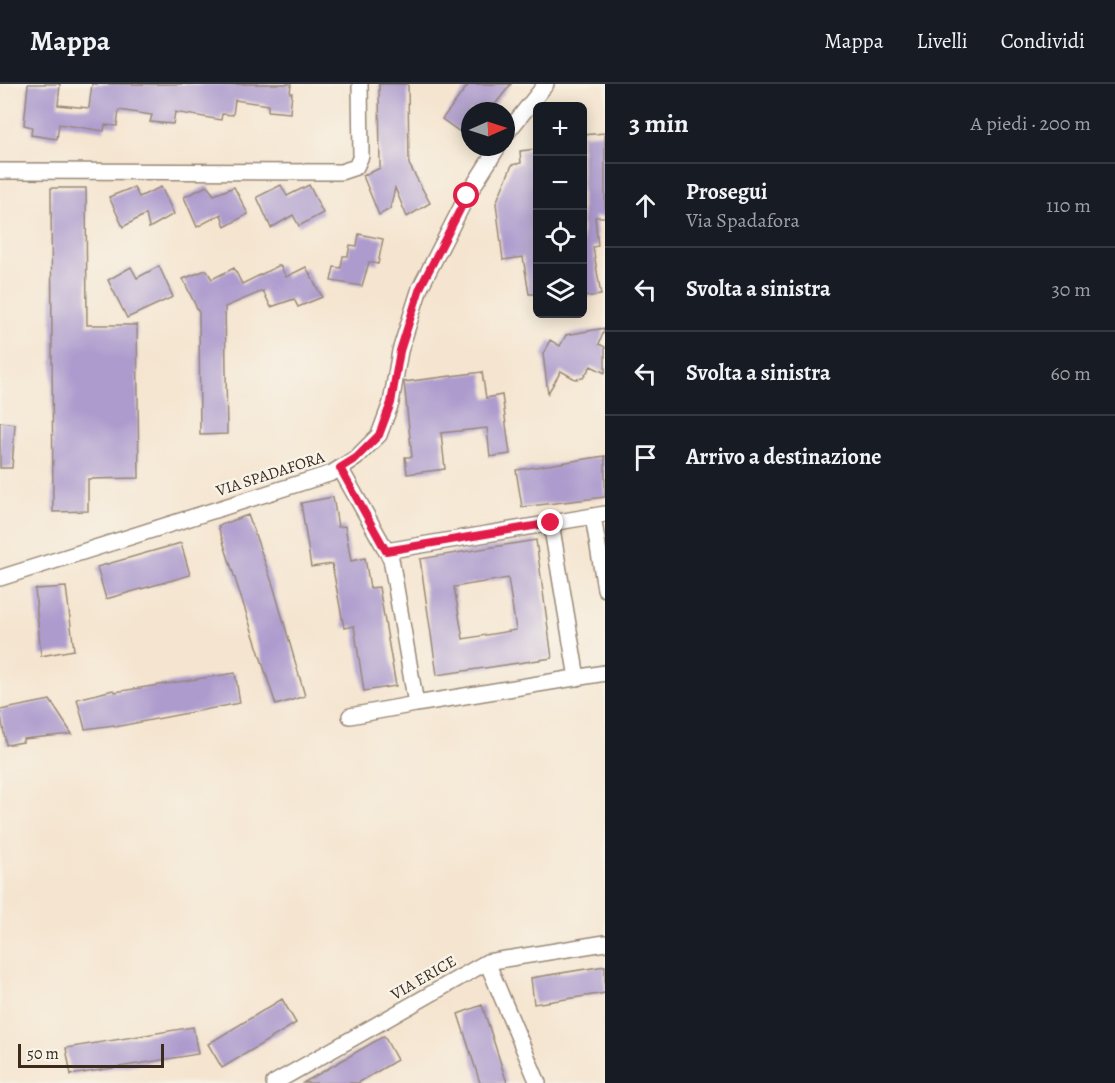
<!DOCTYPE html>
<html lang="it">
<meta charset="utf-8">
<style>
:root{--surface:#171b24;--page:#242831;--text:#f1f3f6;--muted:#9ea1a6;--line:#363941}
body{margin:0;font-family:Alegreya,serif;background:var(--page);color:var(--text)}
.controls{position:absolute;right:18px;top:18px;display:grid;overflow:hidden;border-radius:9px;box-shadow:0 3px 15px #0003}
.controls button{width:54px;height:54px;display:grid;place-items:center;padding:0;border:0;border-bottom:2px solid var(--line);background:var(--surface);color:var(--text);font:30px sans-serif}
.compass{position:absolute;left:461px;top:18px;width:54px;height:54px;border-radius:50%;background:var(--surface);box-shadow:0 3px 15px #0003;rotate:87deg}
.scale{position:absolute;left:18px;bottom:15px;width:146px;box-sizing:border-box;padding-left:6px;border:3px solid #3b2a1e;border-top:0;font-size:16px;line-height:21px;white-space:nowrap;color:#3b2a1e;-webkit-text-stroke:4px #f7f3e8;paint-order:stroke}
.stop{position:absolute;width:18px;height:18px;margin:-14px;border:4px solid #e11d48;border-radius:50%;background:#fff}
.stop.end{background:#e11d48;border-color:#fff;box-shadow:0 2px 6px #0008}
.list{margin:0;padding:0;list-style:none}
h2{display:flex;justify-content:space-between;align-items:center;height:78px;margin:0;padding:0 24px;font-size:26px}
h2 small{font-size:20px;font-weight:400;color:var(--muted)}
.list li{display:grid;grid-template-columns:39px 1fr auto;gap:18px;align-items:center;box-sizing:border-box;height:84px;padding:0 24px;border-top:2px solid var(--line)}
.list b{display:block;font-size:22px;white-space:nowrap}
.list p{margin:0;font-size:20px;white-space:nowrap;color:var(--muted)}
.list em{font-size:20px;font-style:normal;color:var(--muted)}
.icon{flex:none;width:33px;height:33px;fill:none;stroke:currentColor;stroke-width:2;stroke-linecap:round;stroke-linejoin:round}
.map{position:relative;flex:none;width:605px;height:999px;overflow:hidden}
header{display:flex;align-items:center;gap:36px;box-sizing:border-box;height:84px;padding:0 30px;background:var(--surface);border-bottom:2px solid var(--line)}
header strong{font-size:28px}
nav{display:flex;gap:33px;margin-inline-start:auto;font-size:21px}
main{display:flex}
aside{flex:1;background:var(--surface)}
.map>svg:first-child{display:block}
.building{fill:#ad9bce;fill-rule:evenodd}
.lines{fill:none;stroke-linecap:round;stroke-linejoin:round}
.street-casing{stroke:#988877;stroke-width:18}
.street{stroke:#fff;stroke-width:15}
.route{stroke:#e11d48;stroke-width:8}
.labels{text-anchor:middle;stroke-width:5;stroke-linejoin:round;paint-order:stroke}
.street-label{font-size:16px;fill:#3b2a1e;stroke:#f7f3e8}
</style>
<header>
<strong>Mappa</strong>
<nav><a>Mappa</a><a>Livelli</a><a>Condividi</a></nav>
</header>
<main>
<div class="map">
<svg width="605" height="999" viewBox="0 0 605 999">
<rect width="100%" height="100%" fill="#f7f3e8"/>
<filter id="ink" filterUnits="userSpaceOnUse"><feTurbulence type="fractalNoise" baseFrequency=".0167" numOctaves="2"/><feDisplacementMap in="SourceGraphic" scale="12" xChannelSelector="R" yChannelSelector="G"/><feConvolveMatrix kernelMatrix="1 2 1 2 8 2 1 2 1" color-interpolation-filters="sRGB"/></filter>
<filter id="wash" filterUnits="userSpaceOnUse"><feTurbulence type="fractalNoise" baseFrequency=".008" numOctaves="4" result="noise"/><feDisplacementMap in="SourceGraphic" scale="24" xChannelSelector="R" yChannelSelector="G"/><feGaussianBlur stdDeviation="1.35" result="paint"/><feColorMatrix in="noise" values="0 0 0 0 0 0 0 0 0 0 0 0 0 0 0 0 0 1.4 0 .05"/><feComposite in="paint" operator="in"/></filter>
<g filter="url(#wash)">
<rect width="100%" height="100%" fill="#f5e5d0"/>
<g id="blocks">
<path class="building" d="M28 0H60L58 21 89 24 92 0H291L290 9H292L290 29 268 27V21L235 16 233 31 222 30 221 36 175 28 173 40 150 38 152 31 119 26 117 42 105 41 104 47 59 40 57 55 31 51 32 43 24 41Z
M379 0H408L409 80 430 119 407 133 395 104 390 125 379 131 363 92 380 84Z
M469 0H511L490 27H470V55L442 35Z
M605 49V133H595L598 162 593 163 601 211 582 213V51Z
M537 65V210H529L523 173 503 176 496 119 512 81 521 79 520 67Z
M281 101 287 112 309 101 323 129 299 142 293 131 271 144 257 113Z
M207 102 214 111 234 103 248 130 225 143 221 130 197 143 184 113Z
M134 103 139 113 161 103 174 130 149 144 146 130 123 143 109 113Z
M51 104H86L87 241H137L139 394 88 395V427L53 428Z
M359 150 383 155 378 180 369 178 362 202 331 197 334 183 341 184 343 172H348L350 161 357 162Z
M280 181 286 193 306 183 322 213 298 223 294 215 271 223 263 207 225 223 227 350 200 351 199 229 183 195 206 186 212 195 234 184 242 200Z
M159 182 173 213 127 234 108 196 131 183 137 194Z
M605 244 599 260 605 263V289L591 282 583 294 575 295 561 287 548 309 543 270 550 256 560 262 566 251Z
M482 288 486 314 502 311 510 370 490 373 487 344 441 349 445 385 407 390 405 373H412L404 298Z
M0 338 15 340 12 384H0Z
M605 372V413L522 423 516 386Z
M333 413 338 443 345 442 351 477 365 474 370 504 379 503 396 602 364 607 354 542 344 544 332 480 311 483 301 419Z
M248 431 273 501 305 612 276 621 218 442Z
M536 456 552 574 437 591 420 475ZM508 494 516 546 463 555 454 503Z
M181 459 190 491 106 515 97 483Z
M66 503 74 566 41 572 35 505Z
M235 589 240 619 115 643 114 641 85 645 77 615 113 606 115 608Z
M50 616 72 650 23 655V658L6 661 0 626Z
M605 882V909L534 920 531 894Z
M282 915 296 939 222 984 208 960Z
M482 921 493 955 507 999H480L469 964 458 930Z
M193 943 198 970 71 991 66 964Z
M384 952 397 976 358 999H303Z"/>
</g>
</g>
<g filter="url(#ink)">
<use href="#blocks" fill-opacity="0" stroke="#988877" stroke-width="1.5"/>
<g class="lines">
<defs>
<path id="street" d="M506 50 546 0
M0 87 341 88 356 83 361 72 360 0
M340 384 391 475 416 620 350 632
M593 432 605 505
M551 439 577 594
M386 467 605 430
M0 494 332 389 356 374 379 351 391 319 400 267 420 204 467 112 498 63
M416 620 605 589
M487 878 538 999
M274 999 487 878 605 859"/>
</defs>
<use href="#street" class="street-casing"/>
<use href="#street" class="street"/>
</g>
</g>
<g class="lines" filter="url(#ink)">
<path class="route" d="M467 112 420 204 400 267 391 319 379 351 356 374 340 384 386 467 551 439"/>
</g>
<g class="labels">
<g class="street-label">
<text transform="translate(270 389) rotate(-18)" y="6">VIA SPADAFORA</text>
<text transform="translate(423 893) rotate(-30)" y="6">VIA ERICE</text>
</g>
</g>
</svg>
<div class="controls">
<button>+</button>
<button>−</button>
<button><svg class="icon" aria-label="locate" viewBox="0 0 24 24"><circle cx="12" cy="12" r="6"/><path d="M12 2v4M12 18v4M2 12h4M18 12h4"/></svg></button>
<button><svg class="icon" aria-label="layers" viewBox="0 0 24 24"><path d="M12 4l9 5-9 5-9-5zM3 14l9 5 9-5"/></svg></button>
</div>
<svg class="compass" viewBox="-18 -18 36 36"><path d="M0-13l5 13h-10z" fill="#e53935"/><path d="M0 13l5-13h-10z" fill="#9ea1a6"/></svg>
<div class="scale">50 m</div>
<div class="stop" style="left:467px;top:112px"></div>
<div class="stop end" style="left:551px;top:439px"></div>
</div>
<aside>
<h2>3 min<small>A piedi · 200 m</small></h2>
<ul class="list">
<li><svg class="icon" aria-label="ahead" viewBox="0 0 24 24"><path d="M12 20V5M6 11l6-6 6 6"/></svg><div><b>Prosegui</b><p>Via Spadafora</p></div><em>110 m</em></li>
<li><svg class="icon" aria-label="left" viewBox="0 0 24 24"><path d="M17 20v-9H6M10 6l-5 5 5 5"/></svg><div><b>Svolta a sinistra</b></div><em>30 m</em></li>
<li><svg class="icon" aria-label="left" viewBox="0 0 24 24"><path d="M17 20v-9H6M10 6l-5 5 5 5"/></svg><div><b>Svolta a sinistra</b></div><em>60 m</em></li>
<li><svg class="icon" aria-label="arrive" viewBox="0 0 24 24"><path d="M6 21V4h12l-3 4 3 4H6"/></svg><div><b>Arrivo a destinazione</b></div></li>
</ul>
</aside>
</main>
